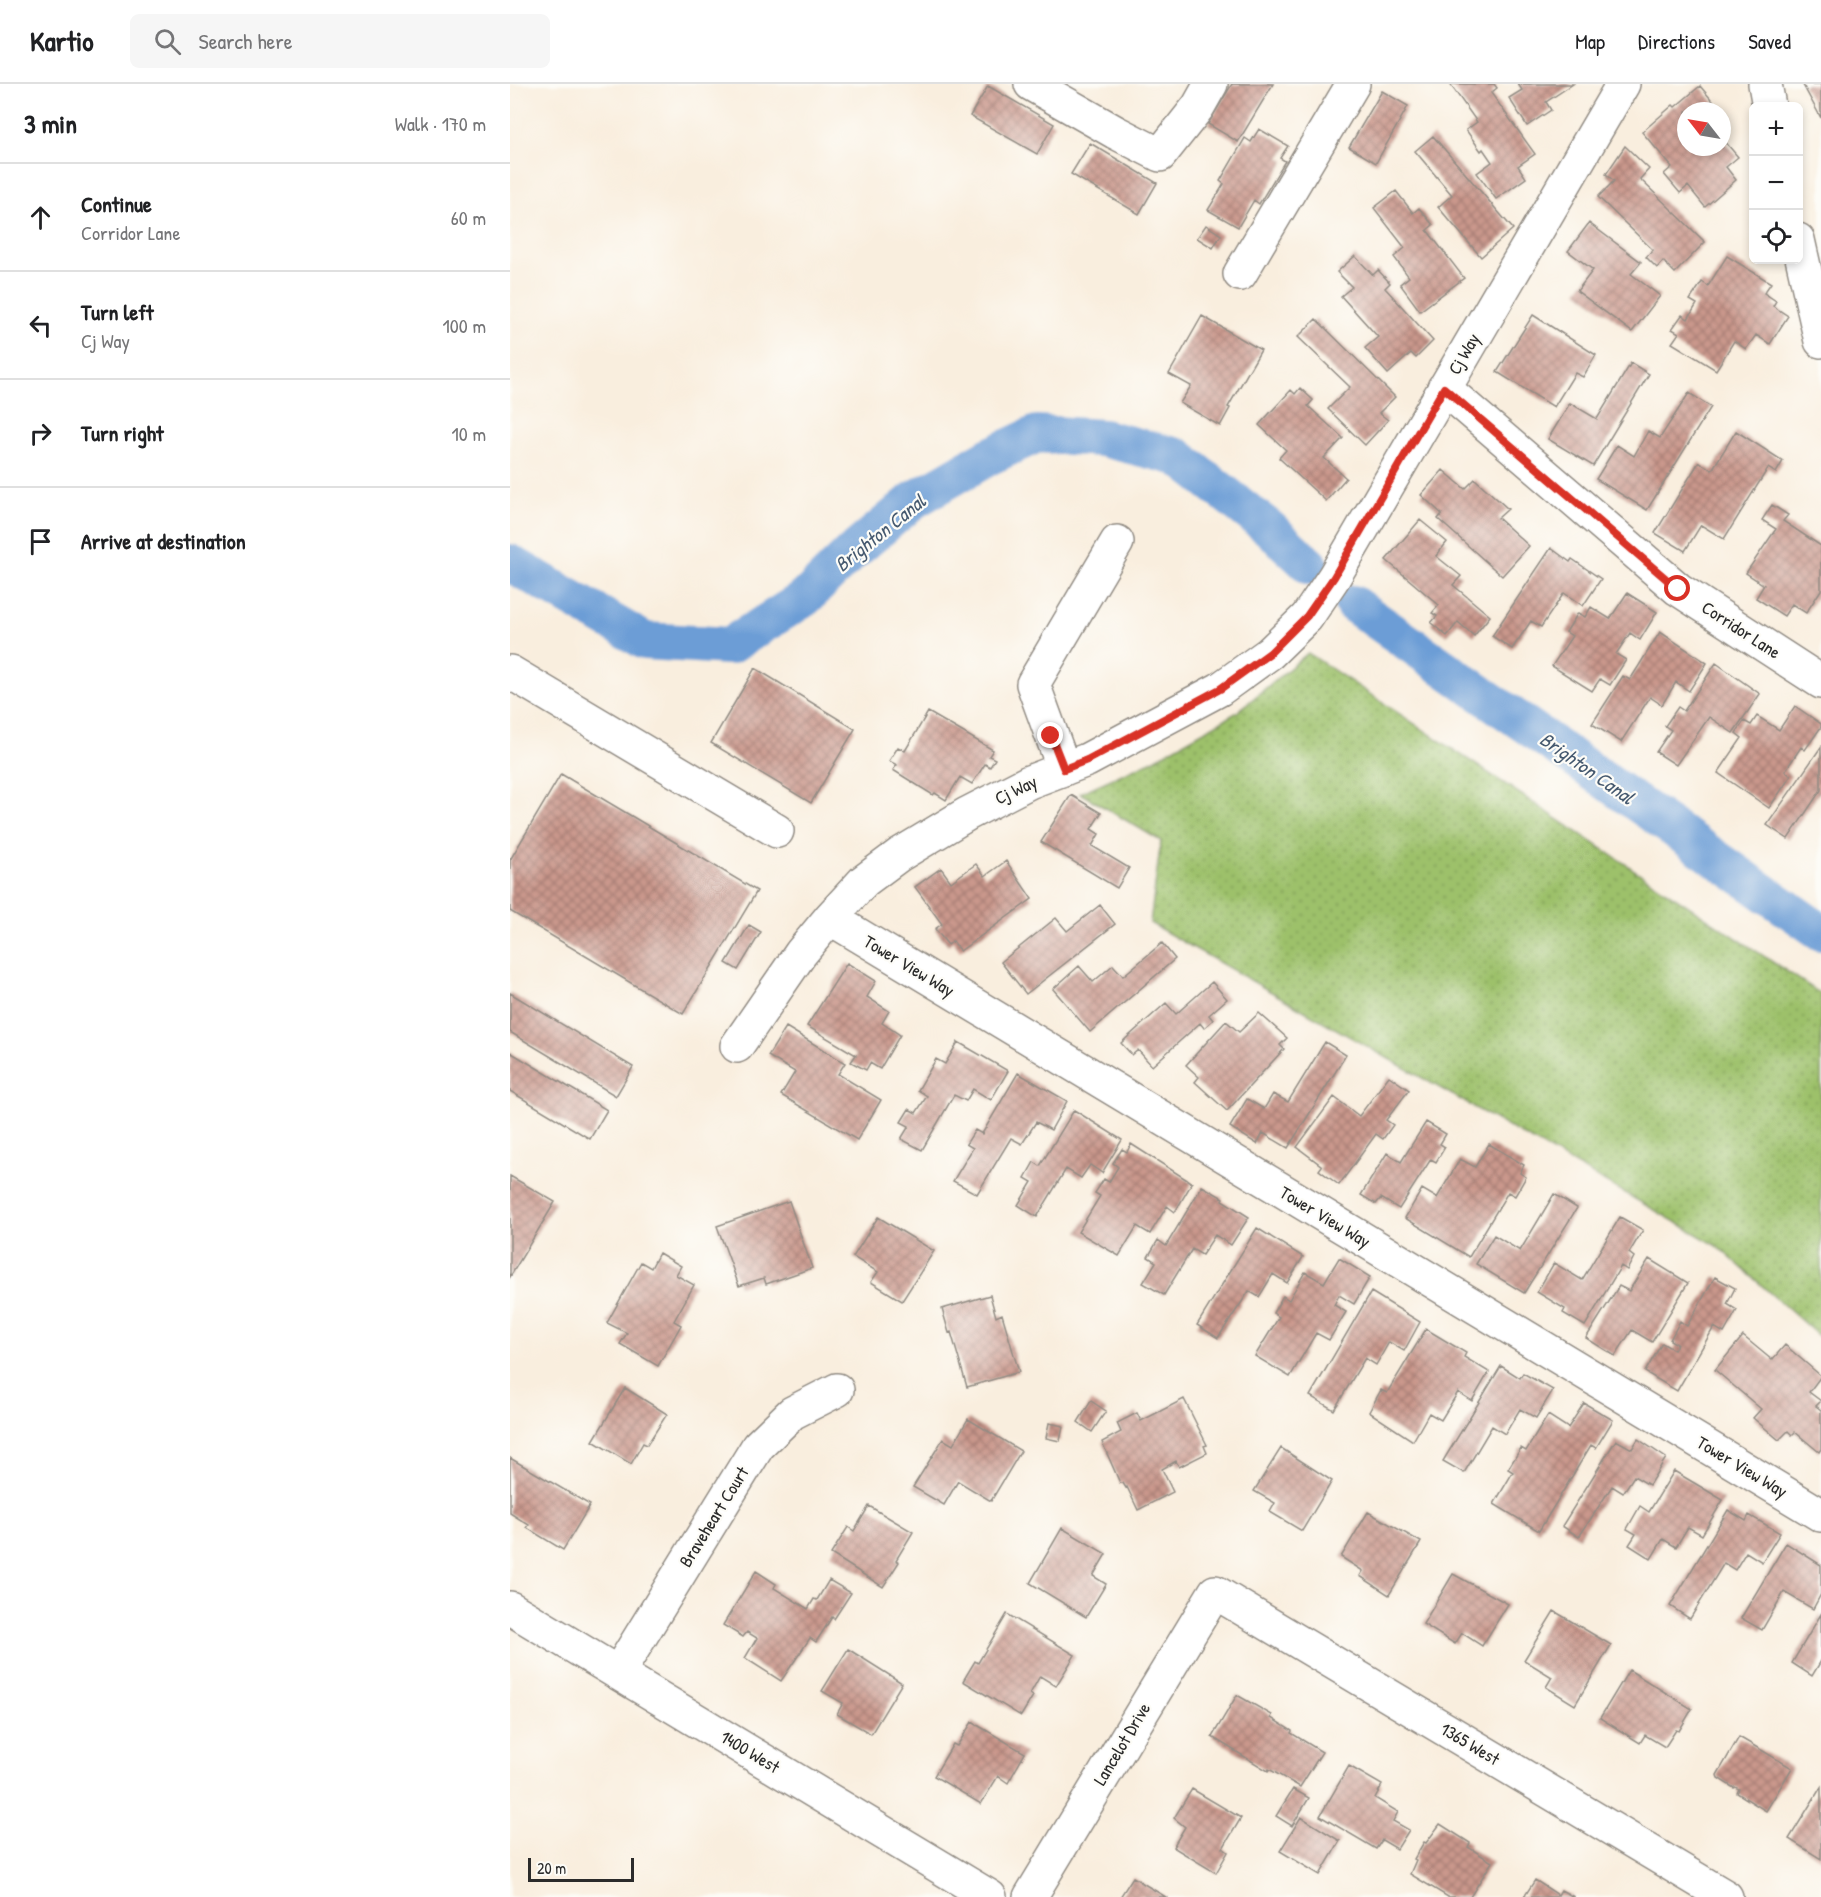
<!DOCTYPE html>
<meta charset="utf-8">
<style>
:root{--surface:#fff;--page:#f6f6f6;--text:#202124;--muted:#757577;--line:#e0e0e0}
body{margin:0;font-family:"Patrick Hand",sans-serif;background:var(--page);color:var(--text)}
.controls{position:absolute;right:18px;top:18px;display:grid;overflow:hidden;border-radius:9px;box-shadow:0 3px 9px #0003}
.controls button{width:54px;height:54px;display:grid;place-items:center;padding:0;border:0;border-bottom:2px solid var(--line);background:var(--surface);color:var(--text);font:30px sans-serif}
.compass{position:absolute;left:1167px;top:18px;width:54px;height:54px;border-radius:50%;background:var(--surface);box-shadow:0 3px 9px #0003;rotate:301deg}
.scale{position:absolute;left:18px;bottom:15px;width:106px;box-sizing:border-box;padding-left:6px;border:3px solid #2b2b2b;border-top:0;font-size:16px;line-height:21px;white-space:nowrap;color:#2b2b2b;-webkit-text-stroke:4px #fdfcf7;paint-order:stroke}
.stop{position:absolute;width:18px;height:18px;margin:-14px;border:4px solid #d93025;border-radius:50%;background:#fff}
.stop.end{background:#d93025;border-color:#fff;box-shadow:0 2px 6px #0008}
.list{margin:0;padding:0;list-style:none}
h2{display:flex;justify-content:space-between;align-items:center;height:78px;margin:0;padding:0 24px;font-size:26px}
h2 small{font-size:20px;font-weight:400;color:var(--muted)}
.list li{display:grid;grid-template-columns:39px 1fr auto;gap:18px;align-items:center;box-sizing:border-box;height:108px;padding:0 24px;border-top:2px solid var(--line)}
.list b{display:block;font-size:22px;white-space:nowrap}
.list p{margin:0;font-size:20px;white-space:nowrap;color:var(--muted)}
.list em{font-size:20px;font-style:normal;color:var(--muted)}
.icon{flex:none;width:33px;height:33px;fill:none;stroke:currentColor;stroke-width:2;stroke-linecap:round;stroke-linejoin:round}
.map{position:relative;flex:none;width:1311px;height:1813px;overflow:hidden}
header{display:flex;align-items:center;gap:36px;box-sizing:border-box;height:84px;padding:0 30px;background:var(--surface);border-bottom:2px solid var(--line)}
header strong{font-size:28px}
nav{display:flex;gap:33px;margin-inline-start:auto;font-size:21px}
.search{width:420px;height:54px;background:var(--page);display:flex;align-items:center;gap:15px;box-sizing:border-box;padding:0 21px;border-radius:9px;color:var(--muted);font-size:22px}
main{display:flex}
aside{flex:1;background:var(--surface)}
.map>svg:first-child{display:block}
.park{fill:url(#park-dots);stroke:#64764b;stroke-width:1.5}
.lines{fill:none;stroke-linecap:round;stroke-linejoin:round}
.canal{stroke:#6c9dd6;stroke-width:38}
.building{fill:url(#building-cross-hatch)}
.minor-casing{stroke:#928c84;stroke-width:36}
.minor{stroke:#fff;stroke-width:33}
.route{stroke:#d93025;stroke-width:8}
.labels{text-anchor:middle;stroke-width:4.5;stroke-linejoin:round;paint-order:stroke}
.street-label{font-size:18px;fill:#2b2b2b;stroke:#fdfcf7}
.water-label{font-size:20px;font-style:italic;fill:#45596f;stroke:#fdfcf7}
</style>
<header>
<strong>Kartio</strong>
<div class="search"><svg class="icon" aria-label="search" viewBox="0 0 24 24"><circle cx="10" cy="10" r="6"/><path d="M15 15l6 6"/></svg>Search here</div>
<nav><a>Map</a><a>Directions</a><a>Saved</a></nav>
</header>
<main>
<aside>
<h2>3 min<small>Walk · 170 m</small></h2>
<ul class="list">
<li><svg class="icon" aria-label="ahead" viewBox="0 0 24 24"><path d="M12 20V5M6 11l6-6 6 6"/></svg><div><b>Continue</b><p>Corridor Lane</p></div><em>60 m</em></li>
<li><svg class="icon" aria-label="left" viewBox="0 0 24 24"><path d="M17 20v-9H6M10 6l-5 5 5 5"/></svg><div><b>Turn left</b><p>Cj Way</p></div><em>100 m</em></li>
<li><svg class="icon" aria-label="right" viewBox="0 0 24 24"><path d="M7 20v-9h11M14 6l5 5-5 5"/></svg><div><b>Turn right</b></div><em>10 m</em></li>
<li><svg class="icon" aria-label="arrive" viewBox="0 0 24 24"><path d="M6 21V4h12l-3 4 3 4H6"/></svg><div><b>Arrive at destination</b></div></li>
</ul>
</aside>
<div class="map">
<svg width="1311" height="1813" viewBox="0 0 1311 1813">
<defs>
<pattern id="park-dots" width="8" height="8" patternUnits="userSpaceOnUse" patternTransform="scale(1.5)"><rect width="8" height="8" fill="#9dc16b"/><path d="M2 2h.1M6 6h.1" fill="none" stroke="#809d58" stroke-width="1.8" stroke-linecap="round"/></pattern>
<pattern id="building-cross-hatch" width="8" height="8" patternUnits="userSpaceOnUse" patternTransform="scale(1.5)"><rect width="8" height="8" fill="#ca988c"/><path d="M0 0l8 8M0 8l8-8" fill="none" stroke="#a47c73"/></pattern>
</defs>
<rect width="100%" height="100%" fill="#fdfcf7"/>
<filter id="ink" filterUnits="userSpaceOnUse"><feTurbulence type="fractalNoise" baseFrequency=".0167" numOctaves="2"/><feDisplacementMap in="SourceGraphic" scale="12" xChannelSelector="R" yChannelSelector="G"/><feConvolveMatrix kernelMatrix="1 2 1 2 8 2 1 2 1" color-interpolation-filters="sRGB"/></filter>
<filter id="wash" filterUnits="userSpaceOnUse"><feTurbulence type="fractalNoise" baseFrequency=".008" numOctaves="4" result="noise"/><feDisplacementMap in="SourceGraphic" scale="24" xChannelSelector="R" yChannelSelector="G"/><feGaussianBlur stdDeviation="1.35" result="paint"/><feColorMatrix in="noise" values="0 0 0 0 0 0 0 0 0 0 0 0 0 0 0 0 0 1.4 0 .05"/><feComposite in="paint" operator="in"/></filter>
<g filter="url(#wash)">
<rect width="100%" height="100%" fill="#f9eede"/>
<path class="park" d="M798 569 1311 910V1254L1206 1161 640 839 651 757 570 709 643 676 726 629Z"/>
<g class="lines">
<path class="canal" d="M0 479 135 557 219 562 295 514 339 471 404 416 480 372 527 350 593 354 668 373 759 444 800 482
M843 520 1311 848"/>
</g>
<g id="blocks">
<path class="building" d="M722 0H763L728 58 698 40Z
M940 0H984L987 4 981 9 1025 70 1008 82 1016 94 986 115 967 89 982 78 973 65 971 67 956 46 967 38Z
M1008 0H1063L1036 18 1041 26 1017 42 999 14 1012 6Z
M1295 0H1311V34L1293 1Z
M478 2 544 40 527 70 460 32Z
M1190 2 1211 27H1176V63H1212V54L1228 73 1216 83 1226 96 1195 123 1178 102 1170 109 1154 90 1162 83 1132 48 1163 21 1165 23Z
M872 7 898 22 866 79 839 63Z
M749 45 778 62 770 74 775 77 749 120 744 116 728 143 698 126 714 100 710 97 735 54 741 58Z
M923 52 1003 145 971 173 928 123 942 111 905 67Z
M580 59 647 99 629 130 561 90Z
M1115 62 1139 85 1130 95 1195 158 1165 189 1153 177 1147 184 1136 173 1143 166 1088 113 1104 97 1096 90Z
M886 107 903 129 909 124 923 141 917 146 954 194 910 227 890 200 899 193 884 173 895 164 864 124Z
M1079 139 1131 178 1121 190 1150 212 1122 248 1067 207 1083 186 1058 167Z
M696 141 711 151 703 164 687 154Z
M845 172 863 191 868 186 880 199 875 204 923 257 906 274 901 269 878 290 855 264 868 253 831 212 842 203 827 188Z
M1217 172 1261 199 1254 209 1266 217 1263 222 1278 232 1260 260 1246 251 1236 265 1224 257 1206 286 1162 259 1169 249 1162 245 1172 231 1178 235 1187 220 1180 216 1192 198 1198 202Z
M1023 231 1086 271 1073 293 1065 289 1044 323 987 288Z
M692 232 751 266 718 323 720 324 710 342 670 319 681 302 659 290Z
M806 235 885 313 869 329 878 336 855 361 818 325 840 303 788 253Z
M1121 279 1139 290 1083 382 1038 355 1060 319 1087 335Z
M790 304 803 316 798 322 833 354 814 374 836 394 816 417 769 374 776 366 749 341 781 306 785 310Z
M1179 309 1201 323 1137 426 1086 395 1107 361 1124 372 1138 347 1150 354Z
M1226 347 1273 377 1266 389 1258 384 1214 455 1191 441 1175 467 1145 449 1189 378 1202 386Z
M933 386 955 405 965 395 998 425 988 434 1019 462 992 492 928 435 932 430 911 411Z
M1262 421 1278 431 1273 437 1311 462V506L1296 529 1282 520 1274 532 1246 514 1254 501 1236 489 1266 445 1252 436Z
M910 436 937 458 926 472 951 492 943 501 980 532 964 552 948 538 937 552 921 539 927 532 922 529 929 521 876 476Z
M1041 464 1060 478 1062 475 1091 495 1073 522 1054 509 1031 543 1021 537 1002 565 982 552Z
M1117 509 1147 528 1130 556 1120 549 1106 570 1116 576 1100 601 1090 595 1082 607 1042 582 1062 552 1056 548 1068 529 1075 533 1081 523 1100 535Z
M1150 548 1197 579 1179 607 1166 598 1152 621 1140 613 1111 658 1082 640 1113 592 1120 596Z
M1206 579 1250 610 1223 649 1199 633 1166 681 1146 668 1161 646 1155 642 1168 623 1174 627Z
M245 584 345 645 301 719 201 659Z
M1285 622 1311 640V643L1295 666 1291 663 1275 687 1281 692 1259 724 1208 689 1232 654 1226 649 1234 637 1241 641 1247 632 1269 646Z
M418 628 483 666 479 672 485 675 480 683 475 680 462 700 450 693 436 716 425 709 423 711 383 686 387 681 379 677 388 663 395 667Z
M1311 663V706L1278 755 1257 741Z
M51 690 247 807 173 930 0 827V776Z
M561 711 591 729 581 745 589 750 582 762 619 784 607 804 531 758Z
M496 777 522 815 450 867 443 857 438 861 425 845 432 840 405 803 431 784 441 798 466 780 475 792Z
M590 821 605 840 516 910 491 878 546 834 557 847Z
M239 841 251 848 228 886 216 879Z
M652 859 665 875 580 948 543 905 569 882 583 898 603 881 613 892Z
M337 879 366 897 357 913 379 927 372 939 390 951 370 985 360 979 356 986 341 978 346 971 297 942Z
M702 898 717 915 699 931 703 936 694 944 690 939 642 982 628 966 622 971 611 959 656 919 666 930Z
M0 909 123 983 106 1012 0 948Z
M749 929 777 954 770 961 774 965 717 1027 685 998 689 993 676 981 716 937 729 948Z
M276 943 335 979 328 990 371 1016 347 1056 271 1011 285 988 258 972Z
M448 958 498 987 481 1016 463 1005 456 1017 444 1011 412 1066 391 1055 399 1042 391 1038 399 1025 406 1029 417 1012 408 1006 426 975 435 980Z
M815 958 836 971 778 1064 753 1049 747 1060 720 1043 737 1015 754 1025 763 1010 778 1018Z
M0 968 97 1026 80 1055 0 1007Z
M508 989 557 1017 541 1046 526 1038 512 1060 501 1054 467 1110 443 1097 463 1064 456 1060 465 1046 472 1050Z
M879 992 899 1006 876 1036 883 1041 873 1055 866 1050 829 1101 809 1086 812 1082 787 1063 824 1013 849 1032Z
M564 1026 612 1056 592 1089 580 1081 571 1094 556 1085 527 1133 508 1121 522 1098 515 1094 524 1078 530 1082Z
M916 1038 936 1050 930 1060 935 1063 926 1078 921 1075 889 1125 871 1114 866 1120 851 1111 877 1069 891 1078Z
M621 1060 682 1099 665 1128 657 1122 640 1150 627 1142 609 1172 568 1148 590 1112 585 1109 594 1095 599 1098 608 1083 603 1079 612 1065 617 1068Z
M979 1060 1014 1081 1010 1089 1016 1093 1005 1112 998 1108 959 1173 895 1134 912 1105 927 1114 950 1075 965 1083Z
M0 1092 45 1118 0 1193Z
M692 1102 713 1114 712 1116 739 1133 721 1161 705 1151 692 1171 682 1165 654 1211 633 1199 646 1178 638 1173 648 1156 656 1162Z
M1044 1110 1067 1124 1014 1209 966 1180 984 1151 1010 1167Z
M279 1117 302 1184 256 1200 254 1194 229 1202 207 1142Z
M368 1133 424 1167 392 1217 361 1198 368 1188 343 1173Z
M1110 1133 1133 1146 1119 1169 1124 1173 1117 1186 1111 1182 1075 1242 1053 1229 1055 1225 1027 1208 1044 1179 1072 1196Z
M747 1144 793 1173 777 1199 763 1190 749 1213 739 1207 708 1254 687 1241Z
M149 1169 171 1182 166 1191 184 1201 164 1237 171 1241 148 1282 110 1260 117 1249 97 1239 131 1178 141 1184Z
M829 1174 860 1193 844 1220 829 1211 824 1221 836 1228 819 1256 806 1249 780 1293 745 1272 769 1233 763 1229 773 1212 779 1216 795 1188 814 1199Z
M1139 1175 1178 1199 1142 1258 1122 1246 1105 1272 1076 1254 1109 1202 1119 1207Z
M1205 1193 1225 1204 1217 1220 1227 1226 1214 1249 1204 1243 1167 1307 1135 1288 1152 1259 1164 1266 1167 1260 1160 1256 1170 1237 1177 1242Z
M861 1208 910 1238 894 1267 879 1258 866 1281 855 1274 824 1326 800 1312Z
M480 1211 486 1233 492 1230 509 1288 457 1303 441 1248 439 1249 432 1225Z
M916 1245 956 1269 954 1273 979 1288 962 1317 948 1308 931 1336 919 1329 903 1357 859 1328 871 1306 877 1309Z
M1233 1252 1262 1276 1275 1261 1311 1292 1299 1308 1311 1317 1306 1322 1311 1326V1365L1309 1368 1285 1348 1282 1351 1278 1347 1269 1356 1243 1334 1251 1325 1205 1286Z
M991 1282 1010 1294 1013 1289 1043 1306 1026 1334 1010 1325 995 1350 982 1342 954 1389 933 1377Z
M115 1304 157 1330 137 1361 133 1359 121 1380 83 1357Z
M674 1315 697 1361 694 1362 697 1369 669 1383 666 1377 652 1385 663 1408 628 1426 617 1403 616 1404 613 1399H610L592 1358 611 1348 607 1339 627 1329 631 1337Z
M581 1317 596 1327 582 1348 568 1338Z
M1074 1319 1103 1336 1086 1364 1081 1361 1029 1447 984 1420 1003 1388 998 1385 1011 1364 1016 1367 1038 1331 1058 1344Z
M458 1335 511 1367 481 1417 448 1397 434 1421 403 1403 433 1355 443 1361Z
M539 1339 553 1342 550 1357 536 1354Z
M1128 1355 1156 1374 1139 1401 1124 1392 1113 1409 1102 1402 1069 1453 1052 1442 1106 1356 1122 1365Z
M771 1364 822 1397 792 1447 760 1428 765 1419 744 1407Z
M0 1374 80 1421 53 1466 17 1444 19 1441 0 1429Z
M1164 1387 1213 1416 1192 1451 1178 1443 1166 1463 1153 1455 1141 1475 1119 1461 1126 1450 1117 1445 1130 1422 1139 1428Z
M359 1422 403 1448 386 1476 389 1478 373 1503 321 1470 338 1443 344 1447Z
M1218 1426 1236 1437 1239 1431 1270 1449 1252 1478 1236 1468 1225 1486 1214 1479 1180 1535 1160 1522Z
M858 1428 911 1458 879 1511 850 1492 853 1487 831 1473Z
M552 1444 596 1470 583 1492 596 1500 576 1533 520 1499Z
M1276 1459 1311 1481V1510L1303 1525 1274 1508 1252 1546 1231 1534Z
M246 1487 266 1500 264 1504 298 1525 304 1515 307 1516 319 1496 341 1509 324 1535 322 1533 306 1558 300 1554 271 1597 235 1574 247 1554 237 1548 233 1553 213 1541Z
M943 1490 998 1520 972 1562 952 1549 945 1560 913 1540Z
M1044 1527 1101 1561 1065 1621 1036 1603 1042 1593 1014 1576Z
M497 1530 565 1571 546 1602 530 1592 520 1610 523 1612 511 1632 453 1597 465 1577 468 1579Z
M1311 1530V1577L1302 1592 1282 1579Z
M338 1565 392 1599 361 1650 327 1630 333 1619 312 1607Z
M1119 1586 1182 1625 1169 1647 1166 1646 1155 1663 1135 1651 1130 1659 1090 1634Z
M727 1611 762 1631 761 1634 782 1647 781 1649 812 1668 790 1703 759 1685 758 1687 702 1653Z
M462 1638 515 1669 498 1699 488 1692 471 1720 424 1692 443 1660 447 1662Z
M1229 1653 1282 1684 1256 1727 1227 1709 1229 1705 1225 1703 1224 1704 1208 1694 1207 1691Z
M839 1682 872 1701 865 1714 888 1728 883 1737 899 1746 887 1765 872 1756 866 1765 810 1732Z
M1311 1703V1775L1279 1755Z
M682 1705 731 1734 713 1764 718 1768 706 1789 663 1763 675 1743 664 1734Z
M783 1705 799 1714 782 1742 766 1732Z
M791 1733 830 1757 810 1791 770 1767Z
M930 1740 960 1759 958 1763 982 1778 960 1813H938L900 1790 906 1776 904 1775 914 1758 916 1759Z
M623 1793 634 1800 656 1813H610Z
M1025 1796 1048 1811 1051 1806 1064 1813H1014Z"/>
</g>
</g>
<g filter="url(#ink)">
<use href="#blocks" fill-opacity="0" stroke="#928c84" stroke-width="1.5"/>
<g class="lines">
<defs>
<path id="minor" d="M521 0 605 48 650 71 688 23 701 0
M1255 0 1259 22
M1288 156 1311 257
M730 190 843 0
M934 304 1168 505 1311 598
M0 588 267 747
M554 685 523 600 607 458
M320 834 1311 1431
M227 962 291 869 320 834 354 797 389 771 457 730 519 698 577 676 710 605 760 569 797 533 824 493 1113 0
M0 1524 480 1813
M108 1589 248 1362 282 1329 327 1306
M520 1813 705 1508 1216 1813"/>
</defs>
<use href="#minor" class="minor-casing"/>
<use href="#minor" class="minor"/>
</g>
</g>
<g class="lines" filter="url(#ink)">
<path class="route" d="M541 652 554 685 577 676 710 605 760 569 797 532 824 493 934 304 1168 505"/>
</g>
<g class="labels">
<g class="street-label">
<text transform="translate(954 270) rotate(-60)" y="6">Cj Way</text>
<text transform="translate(1231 546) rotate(33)" y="6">Corridor Lane</text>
<text transform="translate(506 706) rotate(-26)" y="6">Cj Way</text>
<text transform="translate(399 882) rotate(31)" y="6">Tower View Way</text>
<text transform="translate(815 1133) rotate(31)" y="6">Tower View Way</text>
<text transform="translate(1232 1383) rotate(31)" y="6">Tower View Way</text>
<text transform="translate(204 1433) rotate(-58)" y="6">Braveheart Court</text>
<text transform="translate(612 1660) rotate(-59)" y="6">Lancelot Drive</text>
<text transform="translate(960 1660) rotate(31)" y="6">1365 West</text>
<text transform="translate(240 1668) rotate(31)" y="6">1400 West</text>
</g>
<g class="water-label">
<text transform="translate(370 449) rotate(-39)" y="7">Brighton Canal</text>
<text transform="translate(1077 684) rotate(35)" y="7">Brighton Canal</text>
</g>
</g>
</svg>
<div class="controls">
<button>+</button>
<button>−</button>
<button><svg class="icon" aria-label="locate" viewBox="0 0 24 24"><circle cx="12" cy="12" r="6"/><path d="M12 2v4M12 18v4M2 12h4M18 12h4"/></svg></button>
</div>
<svg class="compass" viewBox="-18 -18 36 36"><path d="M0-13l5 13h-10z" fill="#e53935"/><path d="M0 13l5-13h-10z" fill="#757577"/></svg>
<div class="scale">20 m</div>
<div class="stop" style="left:1168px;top:505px"></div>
<div class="stop end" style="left:541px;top:652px"></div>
</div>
</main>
